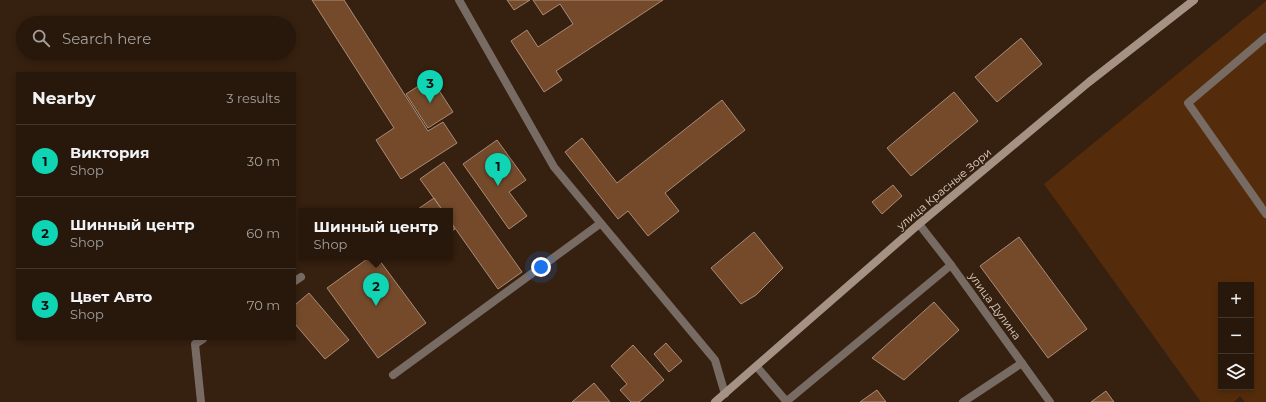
<!DOCTYPE html>
<meta charset="utf-8">
<style>
:root{--surface:#28180b;--page:#302114;--text:#f1f3f6;--muted:#a5a09d;--line:#44372c;--accent:#0fd5b4}
body{margin:0;font-family:Montserrat,sans-serif;background:var(--page);color:var(--text)}
.controls{position:absolute;right:12px;bottom:12px;display:grid;overflow:hidden;border-radius:0px;box-shadow:0 2px 6px #0003}
.controls button{width:36px;height:36px;display:grid;place-items:center;padding:0;border:0;border-bottom:1px solid var(--line);background:var(--surface);color:var(--text);font:20px sans-serif}
.you{position:absolute;left:541px;top:267px;width:14px;height:14px;margin:-10px;border:3px solid #fff;border-radius:50%;background:#1a73e8;box-shadow:0 0 0 6px #1a73e833}
.badge{display:grid;place-items:center;width:26px;height:26px;border-radius:50%;background:var(--accent);color:#111;font-size:13px;font-weight:700}
.pin{position:absolute;translate:-50% -33px;filter:drop-shadow(0 1px 2px #0008)}
.pin::after{content:'';position:absolute;top:21px;width:14px;height:12px;background:inherit;clip-path:polygon(0 0,100% 0,50% 100%)}
.popup{position:absolute;left:299px;top:208px;width:154px;height:52px;box-sizing:border-box;display:grid;place-content:center;border-radius:0px;background:var(--surface);filter:drop-shadow(0 1px 3px #0005);font-size:13px;white-space:nowrap;color:var(--muted)}
.popup b{font-size:15px;color:var(--text)}
.popup::after{content:'';position:absolute;left:50%;top:100%;margin-left:-8px;border:8px solid transparent;border-top-color:var(--surface)}
.list{margin:0;padding:0;list-style:none}
h2{display:flex;justify-content:space-between;align-items:center;height:52px;margin:0;padding:0 16px;font-size:17px}
h2 small{font-size:13px;font-weight:400;color:var(--muted)}
.list li{display:grid;grid-template-columns:26px 1fr auto;gap:12px;align-items:center;box-sizing:border-box;height:72px;padding:0 16px;border-top:1px solid var(--line)}
.list b{display:block;font-size:15px;white-space:nowrap}
.list p{margin:0;font-size:13px;white-space:nowrap;color:var(--muted)}
.list em{font-size:13px;font-style:normal;color:var(--muted)}
.icon{flex:none;width:22px;height:22px;fill:none;stroke:currentColor;stroke-width:2;stroke-linecap:round;stroke-linejoin:round}
.map{position:relative;flex:none;width:1266px;height:402px;overflow:hidden}
.search{position:absolute;background:var(--surface);box-shadow:0 2px 6px #0003;left:16px;top:16px;width:280px;height:44px;display:flex;align-items:center;gap:10px;box-sizing:border-box;padding:0 14px;border-radius:22px;color:var(--muted);font-size:15px}
.panel{position:absolute;background:var(--surface);box-shadow:0 2px 6px #0003;left:16px;top:72px;width:280px;height:268px;border-radius:0px}
.map>svg:first-child{display:block}
.green{fill:#542c0c;fill-rule:evenodd}
.building{fill:#744a2b;stroke:#a98c79}
.lines{fill:none;stroke-linecap:round;stroke-linejoin:round}
.service{stroke:#776b63;stroke-width:8}
.minor{stroke:#776b63;stroke-width:8}
.secondary{stroke:#a69285;stroke-width:8}
.labels{text-anchor:middle;stroke-width:3;stroke-linejoin:round;paint-order:stroke}
.street-label{font-size:11px;fill:#e0d0c6;stroke:#36200f}
</style>
<div class="map">
<svg width="1266" height="402" viewBox="0 0 1266 402">
<rect width="100%" height="100%" fill="#36200f"/>
<path class="green" d="M1266 1V402H1245L1240 396 1234 402H1201L1044 184ZM1221 285H1251V387H1221Z"/>
<path class="building" d="M312 0H344L428 131 443 122 457 143 401 179 376 140 394 128Z
M507 0H530L514 10Z
M533 0H663L556 71 562 80 544 92 511 41 527 30 538 47 573 24 560 4 543 15Z
M1021 38 1042 64 997 102 975 77Z
M431 78 453 112 428 128 406 94Z
M954 92 978 121 911 176 887 148Z
M722 100 745 130 665 193 679 211 648 236 628 211 618 219 565 152 582 138 617 183Z
M497 140 526 180 509 192 527 216 509 229 463 164Z
M444 162 522 272 498 289 450 221V211H443L420 179Z
M893 185 902 196 882 214 872 202Z
M434 198 443 211H415Z
M450 221 455 229 450 232Z
M754 232 783 268 756 295 741 304 711 268Z
M1019 237 1087 329 1048 358 980 266Z
M370 257H377L426 323 378 358 327 288Z
M309 293 349 340 325 359 295 324V305Z
M934 302 959 330 904 380 872 358Z
M666 343 682 361 669 372 654 354Z
M633 345 664 380 639 402H631L620 390 627 384 611 366Z
M594 383 610 402H572Z
M877 390 886 402H860Z
M1106 391 1114 402H1091Z"/>
<g class="lines">
<path class="service" d="M459 0 554 167 715 360 725 394
M1266 37 1188 103 1266 214
M295 281 301 277
M393 375 601 223
M787 401 951 265
M201 402 195 344 203 339
M963 402 1022 363"/>
<path class="minor" d="M919 224 951 265 1050 402
M757 367 787 402"/>
<path class="secondary" d="M715 402 919 224 1089 82 1194 0"/>
</g>
<g class="labels">
<g class="street-label">
<text transform="translate(944 189) rotate(-40)" y="4">улица Красные Зори</text>
<text transform="translate(995 306) rotate(54)" y="4">улица Дулина</text>
</g>
</g>
</svg>
<div class="controls">
<button>+</button>
<button>−</button>
<button><svg class="icon" aria-label="layers" viewBox="0 0 24 24"><path d="M12 4l9 5-9 5-9-5zM3 14l9 5 9-5"/></svg></button>
</div>
<div class="you"></div>
<div class="pin badge" style="left:498px;top:186px">1</div>
<div class="pin badge" style="left:376px;top:306px">2</div>
<div class="popup"><b>Шинный центр</b>Shop</div>
<div class="pin badge" style="left:430px;top:103px">3</div>
<div class="search"><svg class="icon" aria-label="search" viewBox="0 0 24 24"><circle cx="10" cy="10" r="6"/><path d="M15 15l6 6"/></svg>Search here</div>
<section class="panel">
<h2>Nearby<small>3 results</small></h2>
<ul class="list">
<li><span class="badge">1</span><div><b>Виктория</b><p>Shop</p></div><em>30 m</em></li>
<li><span class="badge">2</span><div><b>Шинный центр</b><p>Shop</p></div><em>60 m</em></li>
<li><span class="badge">3</span><div><b>Цвет Авто</b><p>Shop</p></div><em>70 m</em></li>
</ul>
</section>
</div>
